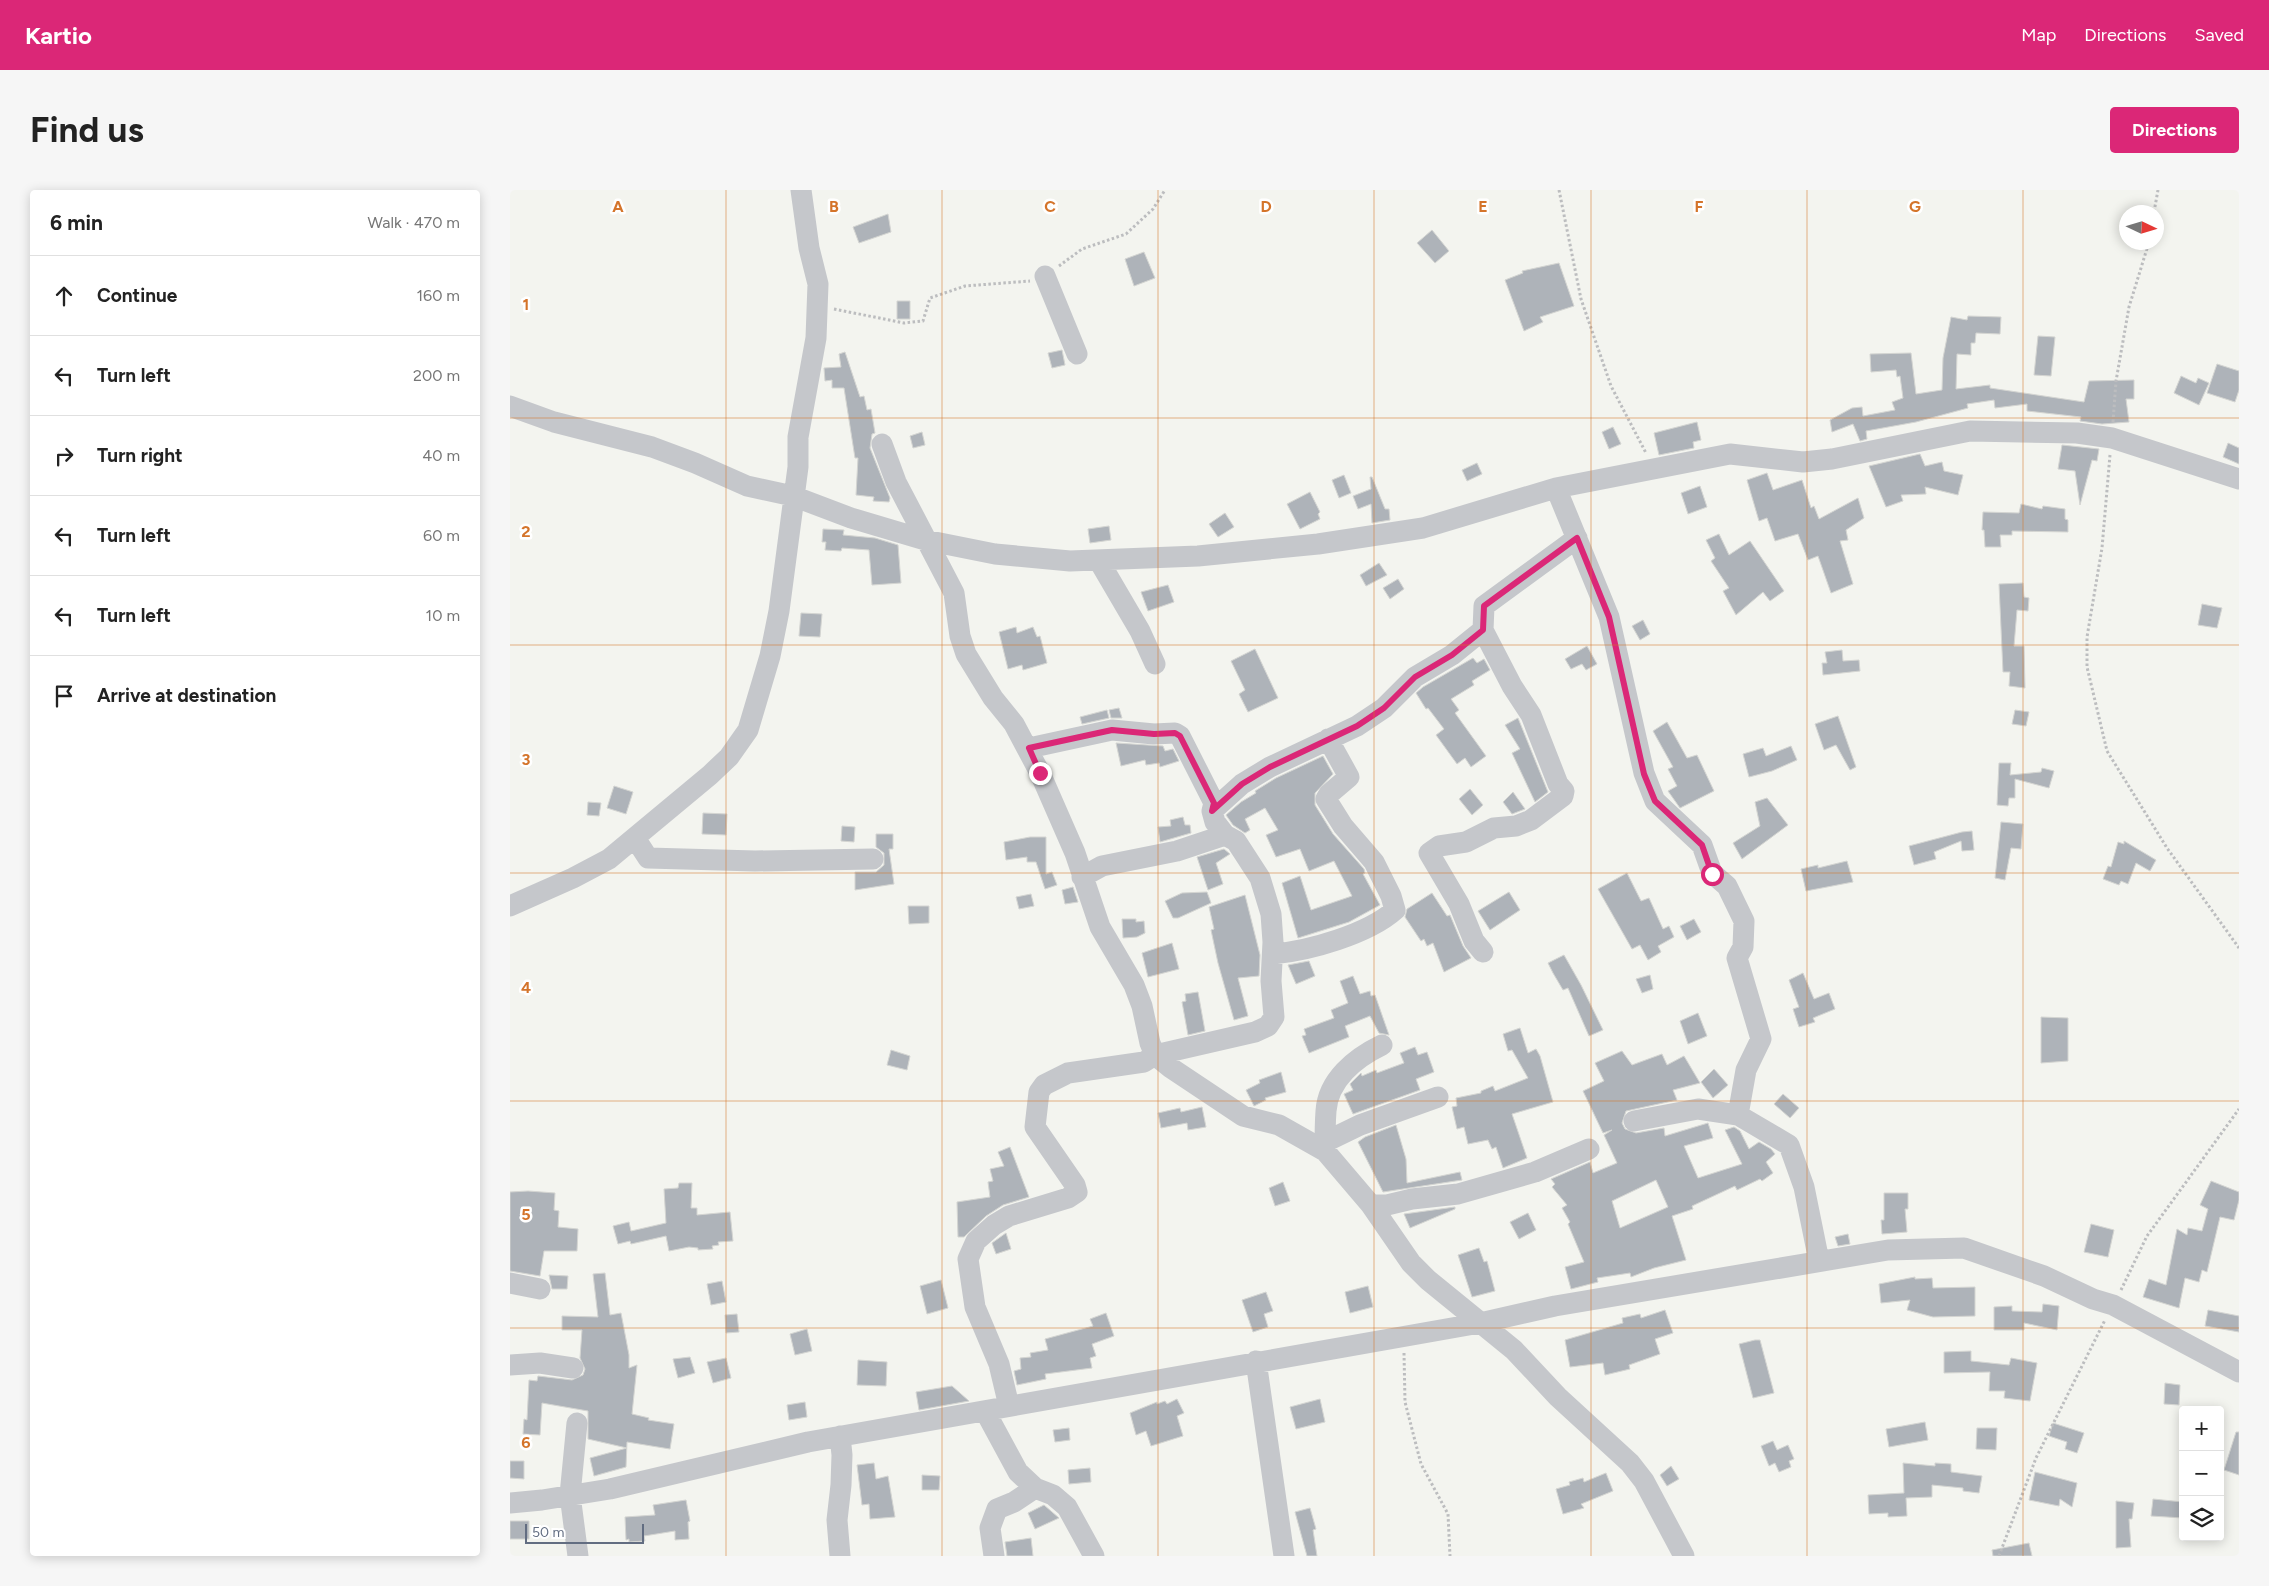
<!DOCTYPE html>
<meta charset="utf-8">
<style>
:root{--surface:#fff;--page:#f6f6f6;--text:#222;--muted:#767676;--line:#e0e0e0;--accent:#db2777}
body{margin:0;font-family:Figtree,sans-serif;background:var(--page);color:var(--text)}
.controls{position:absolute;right:15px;bottom:15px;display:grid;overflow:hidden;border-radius:5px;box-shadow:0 2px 12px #0003}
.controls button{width:45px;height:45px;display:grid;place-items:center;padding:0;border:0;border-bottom:1px solid var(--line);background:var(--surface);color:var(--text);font:25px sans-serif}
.compass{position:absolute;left:1609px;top:15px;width:45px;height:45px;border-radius:50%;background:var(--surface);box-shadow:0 2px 12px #0003;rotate:94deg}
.scale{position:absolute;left:15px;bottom:12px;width:119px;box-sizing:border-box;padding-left:5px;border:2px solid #626d81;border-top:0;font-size:14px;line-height:18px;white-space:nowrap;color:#626d81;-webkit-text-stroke:4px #fff;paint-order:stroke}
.stop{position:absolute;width:15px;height:15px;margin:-11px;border:4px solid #db2777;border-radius:50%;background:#fff}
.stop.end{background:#db2777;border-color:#fff;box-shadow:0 1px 5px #0008}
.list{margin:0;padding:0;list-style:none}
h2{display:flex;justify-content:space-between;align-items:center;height:65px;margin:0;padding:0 20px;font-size:21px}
h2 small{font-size:16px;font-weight:400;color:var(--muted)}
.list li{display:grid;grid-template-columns:32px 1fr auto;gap:15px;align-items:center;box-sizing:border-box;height:80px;padding:0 20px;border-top:1px solid var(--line)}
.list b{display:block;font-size:19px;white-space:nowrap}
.list em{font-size:16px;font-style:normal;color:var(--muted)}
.icon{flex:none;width:28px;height:28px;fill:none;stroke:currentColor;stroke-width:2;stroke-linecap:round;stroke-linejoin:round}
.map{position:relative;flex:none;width:1729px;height:1366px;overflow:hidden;border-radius:5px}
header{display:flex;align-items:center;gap:30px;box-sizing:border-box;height:70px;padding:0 25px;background:var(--accent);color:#fff}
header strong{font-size:24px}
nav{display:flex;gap:28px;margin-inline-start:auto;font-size:18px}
.intro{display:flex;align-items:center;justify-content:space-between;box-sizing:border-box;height:120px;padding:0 30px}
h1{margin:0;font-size:35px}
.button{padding:12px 22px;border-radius:5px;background:var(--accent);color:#fff;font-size:18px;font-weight:700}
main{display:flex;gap:30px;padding:0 30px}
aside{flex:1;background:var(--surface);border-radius:5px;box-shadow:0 2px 12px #0003}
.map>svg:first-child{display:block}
.building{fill:#aeb3b9;stroke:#d4d5d2;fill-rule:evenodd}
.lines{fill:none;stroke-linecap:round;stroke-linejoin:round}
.path{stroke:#bcbdbf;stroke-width:3;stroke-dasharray:2.5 2.5;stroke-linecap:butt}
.minor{stroke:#c5c7cb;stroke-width:21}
.route{stroke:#db2777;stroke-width:6}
.grid{fill:none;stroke:#d4742a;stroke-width:1;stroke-opacity:0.55}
.grid-label{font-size:16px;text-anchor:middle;font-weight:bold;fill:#d4742a;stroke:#fff;stroke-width:5;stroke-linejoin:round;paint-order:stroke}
</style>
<header>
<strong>Kartio</strong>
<nav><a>Map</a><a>Directions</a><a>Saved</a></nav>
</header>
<div class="intro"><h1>Find us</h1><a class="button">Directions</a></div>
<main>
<aside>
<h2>6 min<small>Walk · 470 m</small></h2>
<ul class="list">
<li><svg class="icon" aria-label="ahead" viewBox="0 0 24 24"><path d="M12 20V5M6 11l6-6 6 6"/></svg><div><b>Continue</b></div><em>160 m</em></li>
<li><svg class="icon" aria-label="left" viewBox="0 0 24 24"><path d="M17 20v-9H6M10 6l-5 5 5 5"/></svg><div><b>Turn left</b></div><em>200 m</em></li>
<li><svg class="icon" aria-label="right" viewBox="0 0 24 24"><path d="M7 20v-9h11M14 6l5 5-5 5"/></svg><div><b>Turn right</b></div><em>40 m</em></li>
<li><svg class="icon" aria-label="left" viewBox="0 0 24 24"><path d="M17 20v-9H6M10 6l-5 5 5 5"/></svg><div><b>Turn left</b></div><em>60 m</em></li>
<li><svg class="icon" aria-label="left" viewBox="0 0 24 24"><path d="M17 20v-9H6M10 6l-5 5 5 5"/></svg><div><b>Turn left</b></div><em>10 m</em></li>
<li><svg class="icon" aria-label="arrive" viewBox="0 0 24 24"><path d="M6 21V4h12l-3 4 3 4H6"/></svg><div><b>Arrive at destination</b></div></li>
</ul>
</aside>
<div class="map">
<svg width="1729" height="1366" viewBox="0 0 1729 1366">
<rect width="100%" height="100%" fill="#f3f4ef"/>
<path class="building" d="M378 24 381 42 349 53 343 37Z
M922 40 939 61 925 73 907 53Z
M634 62 645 88 624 96 615 69Z
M1049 73 1064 116 1030 127 1033 132 1014 141 995 90 1013 83 1012 81Z
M387 111H400V129H387Z
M1458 126 1491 127 1490 144 1466 143 1465 153H1461V165L1447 164 1446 199 1480 195V198L1574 212 1579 191 1624 190V209H1616L1619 232 1592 234 1570 231 1571 227 1517 221V214L1485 218 1484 210 1457 214 1458 218 1406 232 1356 241 1357 249 1350 251 1343 234 1322 242 1320 230 1342 218 1352 217 1353 226 1385 220 1382 212 1393 208 1390 186 1387 187 1386 180 1361 182 1360 164 1401 163 1406 204 1432 200 1433 168 1441 127 1457 130Z
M1528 146 1545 147 1541 186 1524 185Z
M552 160 555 175 542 178 538 163Z
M335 162 350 207 354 206 357 220 361 219 365 243 362 244 360 258 380 308 379 312 363 311 364 307 346 305 348 268H345L334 198H322V190L315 191 314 178 331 177 329 164Z
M1707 174 1729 181V200L1725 212 1697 203Z
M1671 186 1686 193 1688 188 1699 193 1689 215 1664 203Z
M1187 232 1191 250 1183 252 1184 258 1149 265 1144 243Z
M1103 237 1111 254 1099 259 1092 242Z
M412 242 415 255 403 258 400 246Z
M1718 253 1729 258V274L1713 267Z
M1552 255 1589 259 1587 271 1582 270 1570 315 1565 281 1548 279Z
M1410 264 1415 276 1432 272 1434 281 1453 285 1448 305 1415 297 1416 304 1391 305 1393 311 1376 317 1359 276Z
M967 273 972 284 957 291 952 280Z
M1257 283 1263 300 1292 290 1301 318 1304 316 1309 329 1348 308 1354 328 1336 340 1338 350 1330 351 1343 394 1321 403 1308 366 1298 370 1288 344 1265 351 1257 328 1249 331 1237 290Z
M834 285 841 303 829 308 822 290Z
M860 287H862L875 319H879L880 330 862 333 861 314 848 319 843 306 861 299Z
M1190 296 1197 317 1178 324 1171 303Z
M800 302 810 322 808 324 810 329 790 339 777 314Z
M1511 314 1532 319 1533 316 1555 319V329L1558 330V342L1502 341V345H1490L1491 357H1475L1474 340H1472L1473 322 1509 323Z
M715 323 724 337 708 347 699 334Z
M599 336 601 350 580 353 578 339Z
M313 339 334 340 333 345 365 348 388 355 391 393 362 395 359 360 332 358 331 361 315 360 316 352H312Z
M1209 344 1219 365 1240 351 1274 401 1260 411 1253 402 1226 425 1213 401 1219 398 1201 371 1205 368 1196 350Z
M869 373 877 385 856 396 850 385Z
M888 389 894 399 880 409 873 398Z
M1513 393 1514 407 1519 408 1518 421 1507 420 1504 456H1514L1515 498 1499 496 1500 482H1493L1489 394Z
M658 395 664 412 638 421 631 402Z
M1692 414 1712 418 1707 438 1688 435Z
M291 423 312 424 310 447 289 446Z
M1133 430 1140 444 1130 450 1122 436Z
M506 437 507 443 523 437 527 447 530 446 537 473 513 480 512 475 498 479 489 442Z
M1077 456 1087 474 1076 480 1072 474 1061 479 1055 469Z
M745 459 768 508 738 522 729 504 735 500 721 471Z
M1332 460 1333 471 1349 470 1350 481 1313 485 1312 473H1317L1315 462Z
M963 468 967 473 974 469 980 480 962 491 964 495 941 509 949 520 945 523 976 566 961 577 955 568 947 574 926 545 934 539 918 518 916 519 906 503 913 497Z
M609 518 612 528H601L599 520Z
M597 520 599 528 572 534 570 527Z
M1505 520 1519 522 1516 536 1502 534Z
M1328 526 1346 577 1340 580 1326 555 1314 560 1305 534Z
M1008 528 1038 602 1025 612 1002 563 1010 559 995 535Z
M1157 532 1177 568 1187 565 1204 601 1170 618 1158 601 1167 596 1158 579 1163 577 1143 541Z
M606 553 653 556 655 561 663 559 669 571 650 577 649 573 636 575 635 570 611 576Z
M1281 556 1287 570 1262 581 1239 587 1233 564 1253 558 1256 566Z
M813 566 823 584 805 603V615L823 644 854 679 855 683 853 684 870 715 839 732 788 748 772 693 790 686 801 720 842 706 824 671 799 681 790 659 766 667 756 645 768 640 755 618 735 629 740 640 735 643 723 635 716 625 731 612 746 603 745 601 766 588Z
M1489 573H1501L1500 585 1531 582 1532 578 1544 581 1539 598 1505 589V608H1499L1498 616 1487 615Z
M104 596 123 602 116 624 97 618Z
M960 599 973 615 962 625 949 609Z
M1003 602 1015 619 1002 624 993 612Z
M1257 608 1278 635 1232 669 1223 653 1250 636 1245 612Z
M78 612 91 613 89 626 77 625Z
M193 623 217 624 216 645 192 644Z
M673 627 675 635H680L681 643 650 652 648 637 661 636 660 630Z
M1491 632 1513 634 1511 659 1501 658 1495 690 1485 688Z
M332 636 345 637 344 652 331 651Z
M1462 641 1464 660 1452 661 1451 651 1424 662 1426 669 1404 675 1399 656 1452 642Z
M366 644H383V659H379L384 694 345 700V682H366L374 675V663L366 657Z
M520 647H536V684L542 682 547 695 535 699 526 672H517V667L496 670 494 652Z
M1614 651 1646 670 1640 681 1626 673 1618 694 1611 691 1609 695 1593 689 1598 676 1601 677 1608 652 1614 654Z
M714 659 720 664 706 673 713 694 698 700 687 667Z
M1337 671 1343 692 1296 701 1291 679 1308 675V678Z
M1117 683 1131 711 1139 708 1153 739 1159 736 1164 747 1148 756 1151 762 1138 770 1130 755 1122 759 1088 699Z
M563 697 568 712 555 714 552 700Z
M697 702 701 713 668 728H663L655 711 672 703Z
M999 702 1010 720 980 740 968 721Z
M922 703 937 726 940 725 953 756 961 768 934 782 923 753 917 756 914 749 911 751 895 727 897 719Z
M521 704 524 716 509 719 506 707Z
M735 705 750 765 749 786 728 788 738 826 724 830 708 773 701 740 704 739 699 717Z
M398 716H419V733L399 734Z
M612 729H626V732L634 731 635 743 627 747 613 748Z
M1184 729 1191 742 1177 750 1170 736Z
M662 753 669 779 638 787 632 763Z
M1054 765 1071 795 1093 840 1079 846 1058 798 1053 800 1043 783 1038 773Z
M799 771 805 786 786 794 778 775Z
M1293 783 1304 809 1319 803 1325 819 1303 828 1305 832 1289 837 1283 819 1289 817 1279 790Z
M1140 785 1143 799 1132 803 1126 789Z
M843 786 850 804 860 801 861 806 865 805 879 845 869 843 860 826 835 836 839 847 799 863 792 846 796 845 794 839 824 828 821 820 838 813 830 791Z
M688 802 695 841 678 845 672 812 676 811 675 804Z
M1188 823 1197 846 1178 854 1170 831Z
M1531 827 1558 828V871L1531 873Z
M1010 838 1018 863 1026 859 1030 866 1043 912 1002 924 1017 968 993 978 986 957 982 959 978 950 958 954 954 937 947 939 942 917 947 916 946 908 971 903V901L983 896 985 901 1018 888 1002 860 998 861 993 844Z
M905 857 908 865 917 862 924 882 906 889 910 900 843 924 834 904 843 900 840 894 851 883 852 886 866 880 867 883 894 873 890 863Z
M381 860 400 866 397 880 377 875Z
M1112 861 1122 875 1152 864 1157 875 1174 866 1190 893 1163 900 1167 910 1116 921 1112 933 1115 939 1126 943 1154 938 1155 946 1198 933 1203 948 1174 956 1188 988 1232 974 1215 940 1224 937 1230 941 1239 959 1249 952 1261 959 1265 964 1256 972 1263 983 1252 991 1250 989 1227 1000 1225 996 1182 1016 1183 1019 1162 1026 1176 1070 1144 1078 1121 1087 1120 1083 1087 1088 1088 1092 1061 1099 1055 1077 1074 1072 1058 1034 1060 1032 1052 1018 1057 1015 1042 997 1045 994 1041 989 1080 972 1083 983 1107 973 1094 945 1102 940 1093 943 1073 901 1094 891 1085 873ZM1146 990 1158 1017 1110 1038 1102 1011Z
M1204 879 1218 895 1203 908 1191 892Z
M771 882 776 902 755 908 756 910 744 916 736 900 750 893 749 890Z
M1273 904 1289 918 1280 928 1264 914Z
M692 917 696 937 678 940 677 933 651 938 648 923 670 918 671 922Z
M886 935 896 969 897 993 950 982 952 990 873 1002 848 952 855 947Z
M500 957 519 1007 493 1015 476 1026 454 1047H448L447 1012 480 1007 478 992 483 991 480 979 494 976 488 962Z
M1701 991 1729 1002V1010L1724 1030 1710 1027 1697 1082 1692 1080 1689 1092 1675 1088 1669 1118 1633 1107 1639 1089 1656 1095 1667 1039 1677 1045 1678 1038 1692 1041 1698 1019 1690 1015Z
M773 992 780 1011 765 1016 759 998Z
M169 993H182L181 1018H187V1025L220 1022 223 1051 208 1052 209 1055 202 1056 203 1059 188 1060V1058L179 1057 159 1061 156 1046 121 1054 120 1051 108 1054 103 1036 119 1032 121 1041 156 1033 154 999 168 998Z
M18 1001 45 1003 44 1020 49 1021 48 1037 68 1039 67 1061H34L30 1086 0 1081V1002Z
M1374 1003H1398V1019H1395L1397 1042 1372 1044 1371 1030H1374Z
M945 1017V1019L900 1038 894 1024Z
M1018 1023 1026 1040 1009 1049 1000 1032Z
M1581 1034 1604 1040 1598 1067 1574 1062Z
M496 1043 501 1059 486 1064 482 1053Z
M1338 1044 1340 1054 1328 1056 1325 1047Z
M969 1058 974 1072 977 1071 985 1101 962 1107 948 1065Z
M95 1083 100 1125 111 1123 119 1165V1178L127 1175 122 1224 139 1228 138 1230 164 1234 160 1259 117 1252 116 1277 84 1286 80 1268 117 1258 78 1249V1221L32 1213 30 1245 13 1244 14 1229 17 1230 19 1190 27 1191 28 1186 62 1190 73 1185 75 1179 70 1168 72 1140H52V1126L88 1127 83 1084Z
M39 1085 58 1086 57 1099H42Z
M1405 1087V1089L1422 1088 1423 1098 1465 1097V1126L1423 1127 1397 1120 1400 1110 1371 1113 1369 1094Z
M431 1090 438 1118 417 1124 410 1096Z
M212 1091 216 1112 201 1115 197 1094Z
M858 1096 863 1117 840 1123 835 1102Z
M756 1102 763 1121 754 1124 758 1137 743 1142 732 1110Z
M1533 1114 1549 1116 1547 1140 1514 1133V1140H1484V1117L1502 1116V1121L1532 1122Z
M1155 1120 1163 1143 1145 1149 1150 1164 1119 1175 1120 1179 1095 1185 1093 1173 1060 1177 1055 1150 1113 1133 1112 1128 1130 1124 1131 1128Z
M1698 1120 1729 1126V1142L1695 1136Z
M596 1123 604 1146 582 1154 586 1166 580 1168 582 1178 535 1184 536 1189 507 1195 504 1181 511 1179 510 1168 521 1167 520 1163 538 1160 535 1149 583 1136 580 1129Z
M227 1124 229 1142 216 1143 215 1125Z
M297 1139 302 1161 285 1165 280 1144Z
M1245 1150H1250L1264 1203 1243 1208 1229 1154Z
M1461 1161V1171L1499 1175 1501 1168 1527 1173 1520 1211 1494 1208 1495 1201H1479L1480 1182 1434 1183V1162Z
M180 1167 185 1183 168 1188 163 1169Z
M216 1168 221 1188 203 1193 197 1172Z
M348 1170 377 1172 376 1196 347 1195Z
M1655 1193 1670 1195 1669 1215 1654 1214Z
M442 1196 459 1211 409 1220 406 1202Z
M667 1209 674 1223 667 1226 673 1246 641 1256 636 1241 626 1245 620 1223 647 1212V1214L655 1211 657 1214Z
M810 1209 815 1232 786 1239 780 1217Z
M295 1212 297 1227 279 1230 277 1215Z
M1415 1232 1418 1250 1379 1257 1376 1239Z
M1543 1233 1574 1243 1567 1263 1555 1259 1557 1252 1539 1246Z
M559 1238 560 1250 545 1252 543 1240Z
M1467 1238H1487L1486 1260 1466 1259Z
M1726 1242H1729V1285L1714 1280Z
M1263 1251 1267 1260 1278 1255 1284 1269 1279 1271 1281 1277 1269 1282 1265 1273 1259 1276 1251 1256Z
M0 1271H14V1289L0 1288Z
M364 1273 366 1289 378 1286 385 1327 360 1329 359 1314 352 1315 347 1275Z
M1393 1273 1425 1276V1273L1441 1274V1282L1472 1286 1469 1303 1453 1301V1298L1422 1295V1307L1396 1308 1397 1326 1378 1327V1323L1359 1324 1358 1305 1394 1303Z
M1161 1276 1169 1289 1157 1296 1150 1285Z
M580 1278 581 1292 559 1294 558 1280Z
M1525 1282 1567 1293 1562 1317 1550 1309 1549 1316 1519 1310Z
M1096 1283 1103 1301 1071 1314 1074 1318 1053 1324 1046 1299 1060 1295 1059 1292 1073 1288 1074 1292Z
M412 1285 430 1286 429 1300H412Z
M1643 1309 1673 1312V1328L1641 1326Z
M176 1310 180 1331 178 1332 179 1349 165 1350V1341L134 1346 135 1351 119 1352V1349L116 1350 115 1327 145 1325 143 1315Z
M1606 1311 1624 1313 1622 1329H1619L1621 1357 1606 1358Z
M534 1315 549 1328 525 1339 518 1323Z
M800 1318 806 1339 803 1340 807 1366H797L785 1322Z
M0 1331H19V1349H0Z
M521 1348 523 1366H497L495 1352Z
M1519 1353 1522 1366H1483L1482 1360Z"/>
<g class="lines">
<path class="path" d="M1049 0 1071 109 1101 196 1136 263
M1644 22 1648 0
M549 76 572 59 616 44 643 19 655 0
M324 119 394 133 413 131 420 108 455 96 520 91
M1603 232 1606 191 1619 117 1639 52
M1600 265 1592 358 1577 447V477L1597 561 1657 658 1729 758
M1611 1100 1637 1046 1729 919
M894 1163 895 1212 911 1274 938 1324 940 1366
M1489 1366 1526 1268 1595 1130"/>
<path class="minor" d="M535 86 567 164
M0 216 44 232 142 257 185 273 237 296 283 306 341 328 415 350 485 364 560 371 688 366 808 354 913 338 1046 298 1220 264 1293 272 1322 269 1460 241 1567 243 1602 248 1729 289
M372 254 386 292 444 403 450 446 456 464 483 508 504 534 530 583 565 663 590 737 624 795 632 816 640 853 645 865 661 878 733 926 769 935 815 961 861 1015 901 1073 918 1090 1004 1160 1048 1207 1120 1273 1134 1291 1174 1366
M1046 298 1099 427 1134 583 1145 611 1192 655 1202 683 1217 696 1234 731 1233 757 1227 768 1251 849 1236 880 1228 925
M589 371 630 441 645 474
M702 621 732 594 760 577 847 536 874 518 905 487 942 465 973 440 974 416 1067 348
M125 648 138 668 245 671 363 669
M572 687 592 676 667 661 715 645
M0 716 63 688 99 669 200 585 219 567 238 540 260 466 269 421 288 277V247L306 148 308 94 299 58 291 0
M973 762 964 751 949 714 919 663 929 656 956 652 984 638 1006 636 1021 630 1053 606 1054 601 1048 594 1021 525 1002 496 973 440
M763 764C799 761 858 744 885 720L881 706 864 672 833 636 816 609 819 604 839 587 818 549
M1124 931 1188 919 1228 925 1279 955 1294 997 1309 1071
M815 952 850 935 928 907
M815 961C815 948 815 934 816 921 818 890 845 868 872 855
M861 1015H877L902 1009 948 1004 1025 982 1079 959
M0 1093 30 1099
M746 1171 774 1366
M0 1175 30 1173 63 1178
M499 1216 489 1174 465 1117 458 1069 466 1051 484 1035 499 1026 558 1008 567 1002 565 995 525 937 529 902 534 895 558 883 634 872 645 865 745 842 758 836 764 827 761 791 763 752 761 724 750 688 726 651 715 645 705 632 702 621 704 613 670 546 665 543 644 544 602 540 519 558
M475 1221 508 1282 525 1298 543 1305 557 1317 584 1366
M67 1233 60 1305 68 1366
M330 1246 332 1265 331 1295 327 1330 330 1366
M0 1313 32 1310 100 1299 298 1252 970 1133 1045 1116 1378 1060 1454 1058 1534 1086 1583 1109 1603 1115 1729 1182
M484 1366 480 1338 487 1319 504 1312 525 1298"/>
</g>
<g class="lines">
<path class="route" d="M530 583 519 558 602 540 644 544 665 543 670 546 704 613 702 621 732 594 760 577 847 536 874 518 905 487 942 465 973 440 974 416 1067 348 1099 427 1134 584 1145 611 1192 655 1202 684"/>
</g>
<path class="grid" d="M216 0V1366M432 0V1366M648 0V1366M864 0V1366M1081 0V1366M1297 0V1366M1513 0V1366M0 228H1729M0 455H1729M0 683H1729M0 911H1729M0 1138H1729"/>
<g class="grid-label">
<text x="108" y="22">A</text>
<text x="324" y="22">B</text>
<text x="540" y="22">C</text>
<text x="756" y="22">D</text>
<text x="973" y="22">E</text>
<text x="1189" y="22">F</text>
<text x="1405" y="22">G</text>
<text x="16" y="120">1</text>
<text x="16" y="347">2</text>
<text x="16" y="575">3</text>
<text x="16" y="803">4</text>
<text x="16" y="1030">5</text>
<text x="16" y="1258">6</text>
</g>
</svg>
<div class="controls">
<button>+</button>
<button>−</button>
<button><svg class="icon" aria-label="layers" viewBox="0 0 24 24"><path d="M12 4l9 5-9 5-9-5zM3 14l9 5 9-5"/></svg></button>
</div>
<svg class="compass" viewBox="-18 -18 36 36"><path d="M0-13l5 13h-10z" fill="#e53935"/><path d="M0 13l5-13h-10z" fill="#767676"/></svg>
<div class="scale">50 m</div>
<div class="stop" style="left:1202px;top:684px"></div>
<div class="stop end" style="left:530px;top:583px"></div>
</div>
</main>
